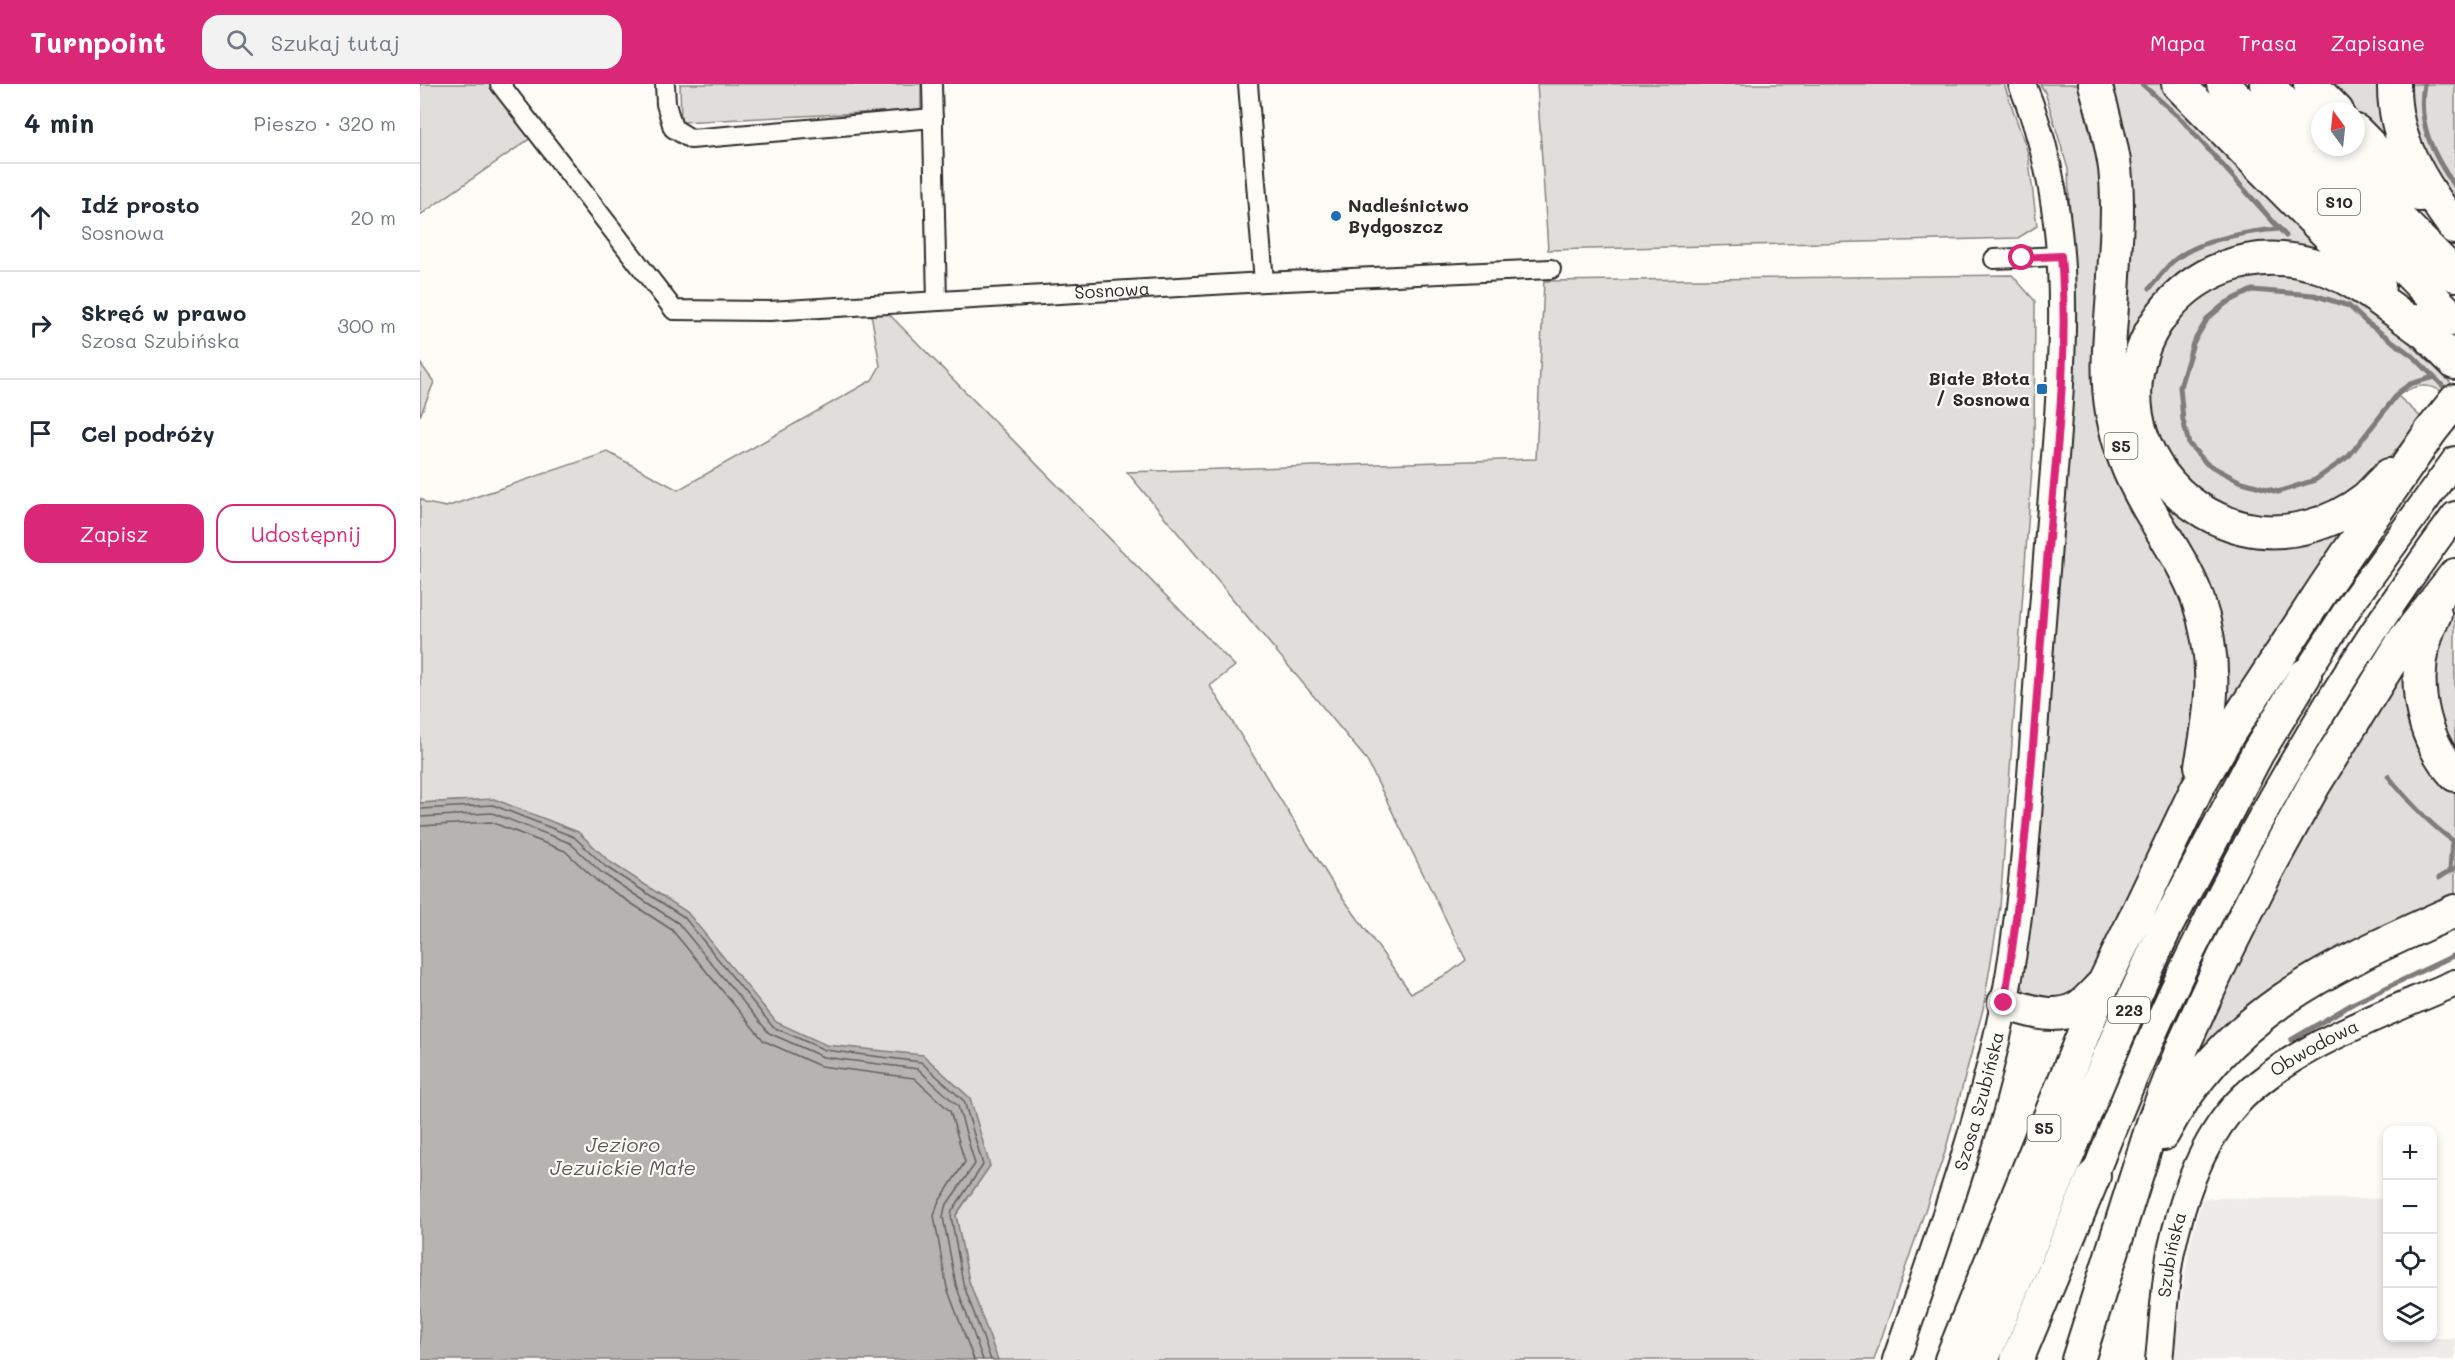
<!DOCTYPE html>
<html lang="pl">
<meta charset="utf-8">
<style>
:root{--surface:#fff;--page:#f2f2f3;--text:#1f2937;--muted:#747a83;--line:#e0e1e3;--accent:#db2777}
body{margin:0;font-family:Mali,sans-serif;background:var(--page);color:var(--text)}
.controls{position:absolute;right:18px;bottom:18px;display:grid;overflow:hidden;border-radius:12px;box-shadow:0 3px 9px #0003}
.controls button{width:54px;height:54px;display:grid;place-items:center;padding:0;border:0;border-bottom:2px solid var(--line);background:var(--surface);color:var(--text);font:30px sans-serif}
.compass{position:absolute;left:1891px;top:18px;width:54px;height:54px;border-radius:50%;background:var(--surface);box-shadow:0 3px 9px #0003;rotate:345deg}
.stop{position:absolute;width:18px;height:18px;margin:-14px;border:4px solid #db2777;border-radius:50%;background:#fff}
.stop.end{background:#db2777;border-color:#fff;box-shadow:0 2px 6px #0008}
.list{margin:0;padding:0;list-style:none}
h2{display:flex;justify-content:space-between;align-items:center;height:78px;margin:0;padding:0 24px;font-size:26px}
h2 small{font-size:20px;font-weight:400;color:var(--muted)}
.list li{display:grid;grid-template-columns:39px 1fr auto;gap:18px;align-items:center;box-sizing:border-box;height:108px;padding:0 24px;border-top:2px solid var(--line)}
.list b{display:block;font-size:22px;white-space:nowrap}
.list p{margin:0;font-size:20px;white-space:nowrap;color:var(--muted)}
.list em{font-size:20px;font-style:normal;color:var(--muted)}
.actions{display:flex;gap:12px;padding:18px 24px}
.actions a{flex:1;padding:14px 0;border:2px solid var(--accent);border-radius:18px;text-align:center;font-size:21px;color:var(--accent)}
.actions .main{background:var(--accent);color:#fff}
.icon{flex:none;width:33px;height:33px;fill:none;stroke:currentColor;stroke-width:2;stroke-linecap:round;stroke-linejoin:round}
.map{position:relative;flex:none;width:2035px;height:1276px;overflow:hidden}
header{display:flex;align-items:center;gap:36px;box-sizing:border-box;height:84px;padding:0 30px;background:var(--accent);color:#fff}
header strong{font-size:28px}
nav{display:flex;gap:33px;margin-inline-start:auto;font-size:21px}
.search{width:420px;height:54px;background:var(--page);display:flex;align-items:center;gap:15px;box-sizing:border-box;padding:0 21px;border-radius:18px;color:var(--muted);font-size:22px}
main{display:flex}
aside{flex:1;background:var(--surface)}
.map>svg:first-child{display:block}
.built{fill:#edece8}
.green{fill:#dfdeda;stroke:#858482;stroke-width:1.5}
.water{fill:#b5b4b1;stroke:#7e7d7b;stroke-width:1.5}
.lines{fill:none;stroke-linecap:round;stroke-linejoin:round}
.shore{stroke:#626261;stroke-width:1.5}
.stream{stroke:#7e7d7b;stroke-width:5}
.street-casing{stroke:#2b2b2b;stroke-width:22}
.secondary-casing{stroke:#2b2b2b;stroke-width:30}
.highway-casing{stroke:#2b2b2b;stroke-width:36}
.street{stroke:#fdfcf7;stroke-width:18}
.secondary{stroke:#fdfcf7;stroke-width:26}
.highway{stroke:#fdfcf7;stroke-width:32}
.route{stroke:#db2777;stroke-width:8}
.poi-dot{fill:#1f6fb2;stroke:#fdfcf7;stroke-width:2}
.labels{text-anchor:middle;stroke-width:4.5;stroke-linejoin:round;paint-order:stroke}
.shield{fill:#fdfcf7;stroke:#6a6a68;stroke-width:1.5}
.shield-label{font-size:16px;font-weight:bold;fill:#2b2b2b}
.poi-label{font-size:18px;font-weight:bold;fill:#2b2b2b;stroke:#fdfcf7;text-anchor:start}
.street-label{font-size:18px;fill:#2b2b2b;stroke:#fdfcf7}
.water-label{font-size:20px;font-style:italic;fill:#5b5b5a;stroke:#fdfcf7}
</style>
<header>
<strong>Turnpoint</strong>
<div class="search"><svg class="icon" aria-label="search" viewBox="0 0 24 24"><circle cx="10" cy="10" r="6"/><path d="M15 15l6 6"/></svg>Szukaj tutaj</div>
<nav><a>Mapa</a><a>Trasa</a><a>Zapisane</a></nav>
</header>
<main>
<aside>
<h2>4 min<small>Pieszo · 320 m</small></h2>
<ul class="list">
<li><svg class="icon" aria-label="ahead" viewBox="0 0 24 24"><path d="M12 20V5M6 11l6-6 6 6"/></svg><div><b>Idź prosto</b><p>Sosnowa</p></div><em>20 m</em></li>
<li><svg class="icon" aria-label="right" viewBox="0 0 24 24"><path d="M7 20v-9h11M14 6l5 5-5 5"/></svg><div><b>Skręć w prawo</b><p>Szosa Szubińska</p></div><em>300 m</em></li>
<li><svg class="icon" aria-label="arrive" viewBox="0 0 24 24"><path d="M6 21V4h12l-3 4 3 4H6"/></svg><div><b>Cel podróży</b></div></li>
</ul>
<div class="actions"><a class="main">Zapisz</a><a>Udostępnij</a></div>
</aside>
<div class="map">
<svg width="2035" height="1276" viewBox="0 0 2035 1276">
<rect width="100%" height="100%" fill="#fdfcf7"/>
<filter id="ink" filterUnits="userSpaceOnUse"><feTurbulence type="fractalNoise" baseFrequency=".0167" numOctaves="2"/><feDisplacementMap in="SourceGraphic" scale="12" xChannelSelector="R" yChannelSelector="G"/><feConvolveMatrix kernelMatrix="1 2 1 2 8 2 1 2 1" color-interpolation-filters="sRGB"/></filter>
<g filter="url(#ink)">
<path class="built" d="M1782 1114 1967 1115 1968 1254H2035V1276H1753L1769 1164Z"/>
<path class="green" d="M0 0H80L118 49 0 131Z
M260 0H501V26L261 38Z
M1117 0H1584L1608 69 1617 142 1598 154 1128 166Z
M1620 0H1667L1683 80 1679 222 1769 522 1786 592 1770 678 1670 893 1661 908 1635 920 1606 910 1597 891 1651 162 1648 85 1625 8Z
M1686 0H1747L1926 184 1782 183 1706 305 1771 433 1940 430 1802 647 1805 605 1708 362Z
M1906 0H1964L1983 78 1936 30V27H1933Z
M1985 0H2035V119L1997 63Z
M1858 184 1929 208 1952 223 2031 299 2023 308C2007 298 1993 301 1978 312L2003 335 1944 403 1901 430 1827 437 1761 401 1727 334 1736 260 1785 203Z
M1592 191 1615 217 1614 357 1580 823 1563 925 1525 1068 1454 1276H560L536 1131 548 1114 372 958 39 717 0 719V414L6 419 26 423 188 368 258 406 452 296 460 282 451 229 467 228 815 582 790 602 913 800 991 909 1029 889 1046 876 946 675 707 388 1116 375 1124 197Z
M0 279 14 298 0 332Z
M2035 514V676L2018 648 2014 565Z
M1982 576 2029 702 2035 707V817L1901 878 1755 1011 1846 809Z"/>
<path class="water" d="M74 715 158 748 190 778 267 828 356 938 406 961 503 971 550 1014 570 1082 536 1131 549 1197 578 1276H0V719Z"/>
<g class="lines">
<path class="shore" d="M0 725 73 721 154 753 186 783 264 833 353 943 405 966 501 978 544 1017 563 1081 532 1127 531 1132 543 1199 571 1276
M0 733 72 729 150 759 182 789 258 839 349 949 403 973 498 985 538 1022 555 1080 525 1123 523 1133 536 1201 563 1276
M0 742 71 738 145 767 177 797 252 846 344 957 400 982 494 994 530 1027 545 1078 518 1119 514 1132 527 1204 554 1276"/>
<path class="stream" d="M1722 0 1762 36 1866 152
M2004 0C1997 39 2013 72 2035 102
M1730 204C1737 196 1744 186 1751 179 1776 156 1828 147 1860 145
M2014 293 1990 300 1980 307 1929 372 1895 396 1858 408 1819 397 1787 380 1769 360 1763 336 1760 303 1773 259 1788 234 1806 219 1832 206 1894 211 1929 222 1946 238 1994 273 2031 310
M1968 692C1988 717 2007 738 2032 756L2030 786
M2019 794 2035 784
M1871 956 1934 919 2035 871"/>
<defs>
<g id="street">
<path id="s1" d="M80 0 254 226 349 227 844 198 1131 185"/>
<path d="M245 0 246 20 253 44 271 55 513 34"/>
<path d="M512 0 517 217"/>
<path d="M828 0 844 198"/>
<path d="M1574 175 1641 172"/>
</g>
<g id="secondary">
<path d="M1885 591 1932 518 2035 376"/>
<path d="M1674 1092C1765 856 1886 634 2035 431"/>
<path id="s2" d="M1476 1276C1516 1159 1560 1042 1584 920 1607 803 1611 681 1620 562 1625 499 1630 436 1635 373 1645 246 1652 121 1602 0"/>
<path id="s3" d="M1739 1276C1743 1240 1744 1203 1751 1167 1762 1117 1778 1066 1811 1026 1861 966 1965 930 2035 899"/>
</g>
<path id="highway" d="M1675 0C1683 28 1691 55 1695 84 1699 119 1696 157 1694 192 1692 237 1684 284 1692 328 1697 353 1704 379 1716 401 1734 439 1762 473 1777 513 1798 574 1793 620 1781 682
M1758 0 1959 202
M1803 0 2035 236
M1846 0 1900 54
M1890 0 1917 27
M1974 0C1973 58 2003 99 2035 144
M1936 47 1999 111
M1908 63 2035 191
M1994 237 2035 279
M1969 391C1961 398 1954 407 1946 414 1912 441 1865 454 1823 444 1789 435 1763 418 1742 390 1665 283 1766 146 1891 180 1934 192 1972 226 2007 250
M2015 530C1989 582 1996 647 2035 691
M1584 919C1608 926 1633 937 1657 924 1666 919 1674 909 1681 902
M1743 1050C1807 926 1915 881 2035 827
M1531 1276 1684 899 1776 706 1809 649 1905 502 2011 347 2035 317
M1562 1276 1709 925 1745 845 1837 670 1885 591
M1597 1276 1674 1092
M1658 1276 1734 1036 1763 962 1803 875 1848 785 1894 701 1984 556 2035 491"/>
</defs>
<use href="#street" class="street-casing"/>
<use href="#secondary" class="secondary-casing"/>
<use href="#highway" class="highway-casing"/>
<use href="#street" class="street"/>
<use href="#secondary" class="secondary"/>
<use href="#highway" class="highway"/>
</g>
</g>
<g class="lines" filter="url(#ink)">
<path class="route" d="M1584 919C1607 777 1615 633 1626 490 1634 385 1650 277 1641 172L1602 174"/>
</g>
<g class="poi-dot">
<circle cx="916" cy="132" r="6"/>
<rect x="1616" y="299" width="12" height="12" rx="3"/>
</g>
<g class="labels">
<g class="shield">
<rect x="1898" y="105" width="42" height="26" rx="4.5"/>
<rect x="1684.5" y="349" width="33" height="26" rx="4.5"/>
<rect x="1688" y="913" width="42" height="26" rx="4.5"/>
<rect x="1607.5" y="1031" width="33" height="26" rx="4.5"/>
</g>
<g class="shield-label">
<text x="1919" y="124">S10</text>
<text x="1701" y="368">S5</text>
<text x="1709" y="932">223</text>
<text x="1624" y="1050">S5</text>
</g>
<g class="poi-label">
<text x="928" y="128">Nadleśnictwo<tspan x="928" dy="21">Bydgoszcz</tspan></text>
<text x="1610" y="301" text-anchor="end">Białe Błota<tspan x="1610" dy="21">/ Sosnowa</tspan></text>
</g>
<g class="street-label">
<text dy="6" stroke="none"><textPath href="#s1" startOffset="724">Sosnowa</textPath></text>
<text dy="6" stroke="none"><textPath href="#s3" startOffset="369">Obwodowa</textPath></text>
<text dy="6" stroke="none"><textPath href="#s2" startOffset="272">Szosa Szubińska</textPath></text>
<text dy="6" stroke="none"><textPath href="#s3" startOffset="106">Szubińska</textPath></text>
</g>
<g class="water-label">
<text x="203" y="1068">Jezioro<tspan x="203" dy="23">Jezuickie Małe</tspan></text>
</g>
</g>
</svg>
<div class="controls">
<button>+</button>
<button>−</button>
<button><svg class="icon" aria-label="locate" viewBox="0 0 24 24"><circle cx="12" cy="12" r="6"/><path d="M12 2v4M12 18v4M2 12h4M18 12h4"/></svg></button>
<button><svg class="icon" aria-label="layers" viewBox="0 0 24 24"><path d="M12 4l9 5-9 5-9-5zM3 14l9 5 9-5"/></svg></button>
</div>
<svg class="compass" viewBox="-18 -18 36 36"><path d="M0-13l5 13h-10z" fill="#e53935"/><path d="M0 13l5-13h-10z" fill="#747a83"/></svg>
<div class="stop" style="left:1602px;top:174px"></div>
<div class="stop end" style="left:1584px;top:919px"></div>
</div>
</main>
